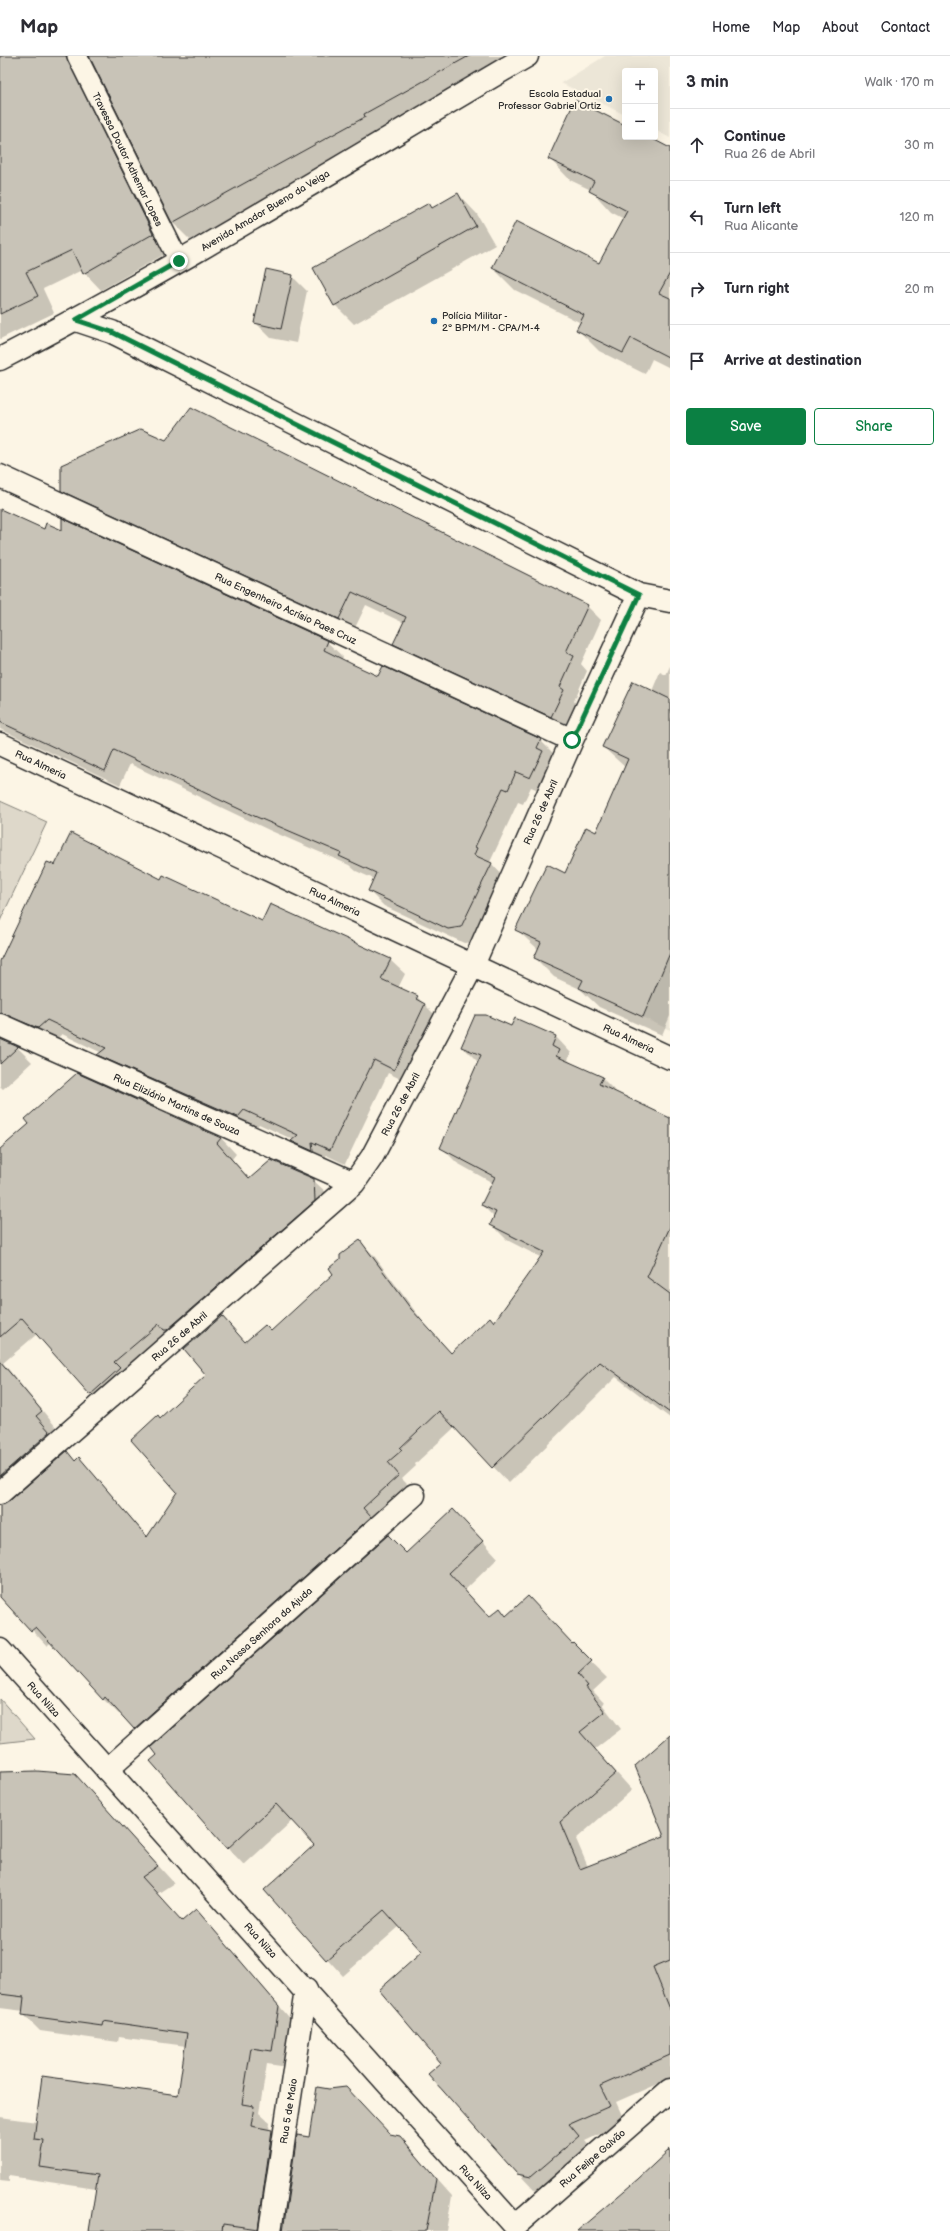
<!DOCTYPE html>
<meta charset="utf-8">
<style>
:root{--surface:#fff;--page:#f7f7f7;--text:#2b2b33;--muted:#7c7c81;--line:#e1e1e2;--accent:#0b8043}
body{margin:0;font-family:"Balsamiq Sans",sans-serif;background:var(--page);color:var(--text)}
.controls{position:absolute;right:12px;top:12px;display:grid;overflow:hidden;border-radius:4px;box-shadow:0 4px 16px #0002}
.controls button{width:36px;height:36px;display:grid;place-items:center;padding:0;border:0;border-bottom:1px solid var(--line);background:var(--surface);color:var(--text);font:20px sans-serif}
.stop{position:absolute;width:12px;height:12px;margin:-9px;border:3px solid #0b8043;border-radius:50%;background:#fff}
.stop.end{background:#0b8043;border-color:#fff;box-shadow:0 1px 4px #0008}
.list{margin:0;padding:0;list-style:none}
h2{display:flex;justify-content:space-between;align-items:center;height:52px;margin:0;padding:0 16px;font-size:17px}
h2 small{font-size:13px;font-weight:400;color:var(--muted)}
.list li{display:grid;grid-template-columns:26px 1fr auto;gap:12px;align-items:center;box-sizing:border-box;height:72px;padding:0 16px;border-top:1px solid var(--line)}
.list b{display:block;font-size:15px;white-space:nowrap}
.list p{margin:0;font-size:13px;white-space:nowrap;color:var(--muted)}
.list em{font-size:13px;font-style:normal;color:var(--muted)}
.actions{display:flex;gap:8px;padding:12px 16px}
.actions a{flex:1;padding:9px 0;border:1px solid var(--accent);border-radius:4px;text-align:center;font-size:14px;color:var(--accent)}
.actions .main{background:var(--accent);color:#fff}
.icon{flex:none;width:22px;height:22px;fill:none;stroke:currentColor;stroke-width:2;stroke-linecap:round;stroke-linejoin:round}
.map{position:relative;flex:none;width:670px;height:2175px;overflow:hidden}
header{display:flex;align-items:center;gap:24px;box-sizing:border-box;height:56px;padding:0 20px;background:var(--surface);border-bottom:1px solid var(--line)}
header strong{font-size:19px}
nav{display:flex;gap:22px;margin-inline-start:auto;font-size:14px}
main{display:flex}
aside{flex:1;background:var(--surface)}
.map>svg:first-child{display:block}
.built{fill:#ece6d7}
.green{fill:#ded8ca;stroke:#84827a}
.shadow{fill:#0003;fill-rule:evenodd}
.building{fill:#c8c3b7;stroke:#2b2b2b}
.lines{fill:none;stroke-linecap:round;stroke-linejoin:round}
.lane-casing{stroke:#2b2b2b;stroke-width:22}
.street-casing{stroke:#2b2b2b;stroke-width:25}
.secondary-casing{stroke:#2b2b2b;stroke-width:25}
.lane{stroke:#fcf5e5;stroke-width:19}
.street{stroke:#fcf5e5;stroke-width:22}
.secondary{stroke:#fcf5e5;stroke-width:22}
.route{stroke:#0b8043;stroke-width:5}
.poi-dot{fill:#1f6fb2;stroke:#fcf5e5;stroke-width:1.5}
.labels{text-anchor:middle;stroke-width:4;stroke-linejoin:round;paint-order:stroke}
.poi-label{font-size:10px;fill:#2b2b2b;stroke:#fcf5e5;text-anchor:end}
.street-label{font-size:10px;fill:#2b2b2b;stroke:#fcf5e5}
</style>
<header>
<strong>Map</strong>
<nav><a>Home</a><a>Map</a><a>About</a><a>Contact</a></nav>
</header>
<main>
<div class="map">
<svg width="670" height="2175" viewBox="0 0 670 2175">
<rect width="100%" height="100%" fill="#fcf5e5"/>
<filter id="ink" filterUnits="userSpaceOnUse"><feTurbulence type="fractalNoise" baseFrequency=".025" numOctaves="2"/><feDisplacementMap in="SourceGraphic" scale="8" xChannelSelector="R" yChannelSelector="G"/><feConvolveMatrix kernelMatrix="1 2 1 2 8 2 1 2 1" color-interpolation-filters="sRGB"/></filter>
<g filter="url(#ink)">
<path class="built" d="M605 0H670V82L655 74V15H625V59L561 27Z
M670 898V974L642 961Z"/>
<path class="green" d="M0 745 47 766 0 865Z
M0 1643 35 1683 0 1687Z"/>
<path class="shadow" d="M0 0H514L382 78 190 184 173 167 93 6 89 7 170 195 101 234 82 214 43 233 54 257 0 283Z
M625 70V81H647L670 93V312L652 303 645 318 599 295 577 273 581 267 515 234 493 212 600 208 624 163 611 156 591 134 570 124 549 102Z
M458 138 477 158 495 189 354 268 335 249 429 148 433 152Z
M292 220 307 235 296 287 271 282 256 267Z
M166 385 587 550 601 564 581 608 587 615 574 645 577 649 565 674 408 602 394 588 404 567 366 549 353 576 77 448 62 434Z
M0 457 327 586 343 601 341 604 379 621 540 684 555 699 545 737 531 731 523 748 518 746 490 806 506 823 476 886 464 887 384 850 369 835 374 823 356 815 349 809 269 774 130 708 120 729 0 673ZM537 689H539L535 697Z
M670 610V960L662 979 599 951 580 933 554 921 535 902 539 894 517 874 565 818 596 777 626 712 603 691 652 635 660 616 666 619Z
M56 810 162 824 262 866 390 904 405 918 398 932 417 941 439 963 409 1027 388 1017 345 1108 326 1099 327 1108 307 1100 293 1085 294 1084 259 1068 253 1075 113 1013 99 999 102 997 62 978 53 986 7 973 2 984 18 992 32 1006 3 1033 0 1030V907Z
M515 963 556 981 571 997 568 1004 573 1008 602 1022 618 1038 670 1063V1362L616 1321 509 1427 455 1371 415 1408 416 1410 402 1423 414 1435 150 1688 120 1657 119 1658 103 1643 51 1586 47 1590 0 1539V1095L31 1068 77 1018 221 1082 236 1098 232 1103 250 1123 313 1124 329 1139 106 1353 37 1278 3 1307 56 1371 51 1376 65 1392 7 1443 4 1448H8L79 1402 148 1481 178 1436 160 1363 208 1319 221 1261 246 1287 271 1276 334 1218 341 1203 360 1185 375 1201 426 1270 451 1297 494 1267 542 1202 507 1184 491 1168 494 1161 482 1149 493 1127 457 1107 441 1091 479 1007 462 990 511 971Z
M470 1471 498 1502 465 1534 490 1562 507 1561 572 1588 607 1622 593 1635 604 1647 602 1648 621 1673 595 1693 632 1734 576 1783 588 1811 670 1778V2028L666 2024 616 2046 625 2066 585 2085 595 2097 548 2137 534 2134 518 2117 443 2007 424 1896 400 1870 343 1920 265 1834 315 1789 293 1764 244 1809 228 1792 406 1498Z
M0 1717 91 1736 174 1827 157 1838 182 1866 196 1854 294 1967 288 2011 267 2008 259 2057 270 2067 269 2075H272L288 2092 276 2175H90L96 2133 9 2120V2126L0 2125V2061L37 2066 179 2040 186 1990 119 1981 118 1986 40 1975 23 1958 24 1955 0 1952Z
M391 2079 399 2081 452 2140 446 2175H284L310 2083Z"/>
<path class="building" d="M0 0H66L153 178 83 218 72 194 26 216 38 240 0 258Z
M89 0H469L364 58 365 61 172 167Z
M575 44 625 69V81H649L670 92V217L659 237 670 242V302L631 282 623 297 576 274 584 259 492 212 516 165 599 207 627 155 589 135 594 125 548 103Z
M458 137 476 170 334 250 313 212 429 147 432 152Z
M266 213 293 219 281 273 254 267Z
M191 351 588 549 566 596 574 600 560 631 564 634 551 661 393 588 406 561 352 536 339 563 61 435V409L141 373 166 384Z
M0 453 44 473 46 467 62 474V462L328 585 324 594 352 608 378 620 383 610 541 683 537 692 543 695 530 722 516 716 508 734 503 732 475 791 477 792 474 799 492 807 461 871 448 873 368 835 376 817 339 800 341 797 252 759 114 694 105 715 0 666Z
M633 625 670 643V897L643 961 579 932 583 924 534 902 541 886 515 874 547 808 565 817 586 771 596 776 628 703 602 691Z
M71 777 161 823 163 819 172 823 262 865 270 848 391 903 381 923 418 940 416 943 425 948 394 1014 374 1004 330 1094 312 1086 313 1095 291 1085 298 1079 244 1054 238 1061 97 999 106 992 47 964 38 972 0 957V905L47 806 55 809Z
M475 959H486L511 970 515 962 556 980 552 990 559 994 556 1000 603 1021 599 1028 670 1062V1171L647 1221 670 1238V1357L600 1306 492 1412 439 1355 400 1392 402 1394 388 1406 399 1419 363 1452 371 1461 134 1673 105 1641 103 1644 36 1571 31 1575 0 1541V1449L8 1446 67 1395 75 1405 79 1401 147 1481 177 1436 131 1384 158 1359 160 1362 206 1319 184 1293 222 1260 245 1286 265 1269 271 1275 333 1218 329 1212 340 1203V1199L360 1184 411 1253 451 1297 490 1261 494 1266 544 1196 490 1169 496 1156 481 1149 495 1121 440 1092 481 999 461 991Z
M0 983 18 991 0 1008Z
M77 1017 221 1082 217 1087 249 1123 271 1104 314 1123 315 1145 167 1274H164L159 1268 114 1306 120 1312 90 1339 22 1262 0 1281V1093L29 1068 25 1063Z
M0 1305 42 1355 36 1360 50 1376 0 1420Z
M453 1453 483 1485 449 1517 489 1561 500 1552 506 1560 528 1540 572 1587 573 1586 592 1605 578 1618 588 1630 586 1631 605 1656 580 1676 616 1717 560 1766 580 1813 664 1780 635 1710 670 1679V1904L653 1911 670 1953V1999L600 2030 610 2050 569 2068 579 2080 531 2121 517 2118 428 2018 441 2007 379 1934 422 1896 384 1854 326 1904 264 1834 314 1789 276 1748 227 1793 150 1705 157 1699 151 1691 388 1479 406 1497Z
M37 1715 75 1718 158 1810 142 1821 182 1865 196 1853 279 1950 272 1995 251 1992 242 2048 254 2050 251 2070 272 2074 258 2173 223 2168 222 2175H89L98 2119 40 2111 44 2084 34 2083 42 2020 178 2039 187 1977 103 1965 102 1970 22 1959 24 1941 0 1938V1716Z
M317 2031 329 2033 346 2031 390 2078 400 2080 436 2123 426 2175H283L297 2079 309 2081Z
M670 2093V2175H577L638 2123Z"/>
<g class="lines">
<defs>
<path id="lane" d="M77 0 179 205"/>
<path id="street" d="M76 264 112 276 639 539 670 545
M0 420 572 684
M0 688 670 1002
M0 969 354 1127
M0 1437 354 1127 372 1101 473 909 572 684 639 539
M107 1714 414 1439
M270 2175 306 1934"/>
<path id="secondary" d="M0 303C180 210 353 102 527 0
M0 1594 515 2170 670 2034"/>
</defs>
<use href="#lane" class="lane-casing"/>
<use href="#street" class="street-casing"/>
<use href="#secondary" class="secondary-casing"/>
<use href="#lane" class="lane"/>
<use href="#street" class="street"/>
<use href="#secondary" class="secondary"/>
</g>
</g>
<g class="lines" filter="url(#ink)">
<path class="route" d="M179 205 76 264 112 276 639 539 572 684"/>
</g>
<g class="poi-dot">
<circle cx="609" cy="43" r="4"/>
<circle cx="434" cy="265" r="4"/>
</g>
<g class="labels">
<g class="poi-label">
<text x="601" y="41">Escola Estadual<tspan x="601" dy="12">Professor Gabriel Ortiz</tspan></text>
<text x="442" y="263" text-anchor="start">Polícia Militar -<tspan x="442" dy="12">2º BPM/M - CPA/M-4</tspan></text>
</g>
<g class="street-label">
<text transform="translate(128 103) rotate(64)" y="4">Travessa Doutor Adhemar Lopes</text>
<text transform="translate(265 154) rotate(-31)" y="4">Avenida Amador Bueno da Veiga</text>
<text transform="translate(286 552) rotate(25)" y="4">Rua Engenheiro Acrísio Paes Cruz</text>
<text transform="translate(41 708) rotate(25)" y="4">Rua Almeria</text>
<text transform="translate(540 756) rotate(-66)" y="4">Rua 26 de Abril</text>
<text transform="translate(335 845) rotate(25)" y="4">Rua Almeria</text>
<text transform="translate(629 982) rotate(25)" y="4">Rua Almeria</text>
<text transform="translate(177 1048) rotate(24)" y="4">Rua Eliziário Martins de Souza</text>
<text transform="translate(400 1048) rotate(-62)" y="4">Rua 26 de Abril</text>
<text transform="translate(179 1280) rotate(-41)" y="4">Rua 26 de Abril</text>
<text transform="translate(261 1577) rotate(-42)" y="4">Rua Nossa Senhora da Ajuda</text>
<text transform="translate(44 1643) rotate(48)" y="4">Rua Nilza</text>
<text transform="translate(261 1884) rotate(48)" y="4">Rua Nilza</text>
<text transform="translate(288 2055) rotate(-81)" y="4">Rua 5 de Maio</text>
<text transform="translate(592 2102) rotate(-41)" y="4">Rua Felipe Galvão</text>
<text transform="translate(476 2126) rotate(48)" y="4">Rua Nilza</text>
</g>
</g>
</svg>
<div class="controls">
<button>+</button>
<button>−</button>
</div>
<div class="stop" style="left:572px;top:684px"></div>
<div class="stop end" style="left:179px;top:205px"></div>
</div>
<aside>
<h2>3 min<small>Walk · 170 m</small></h2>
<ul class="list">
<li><svg class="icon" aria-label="ahead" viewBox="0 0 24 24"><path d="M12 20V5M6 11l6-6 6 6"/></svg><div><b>Continue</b><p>Rua 26 de Abril</p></div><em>30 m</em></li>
<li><svg class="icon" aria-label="left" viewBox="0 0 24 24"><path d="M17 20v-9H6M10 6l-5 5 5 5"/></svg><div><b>Turn left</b><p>Rua Alicante</p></div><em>120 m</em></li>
<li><svg class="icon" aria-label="right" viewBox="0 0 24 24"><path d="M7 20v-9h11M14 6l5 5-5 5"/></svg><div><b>Turn right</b></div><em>20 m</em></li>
<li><svg class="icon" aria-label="arrive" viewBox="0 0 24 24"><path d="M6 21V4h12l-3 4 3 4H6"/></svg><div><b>Arrive at destination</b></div></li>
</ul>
<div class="actions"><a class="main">Save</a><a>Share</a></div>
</aside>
</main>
